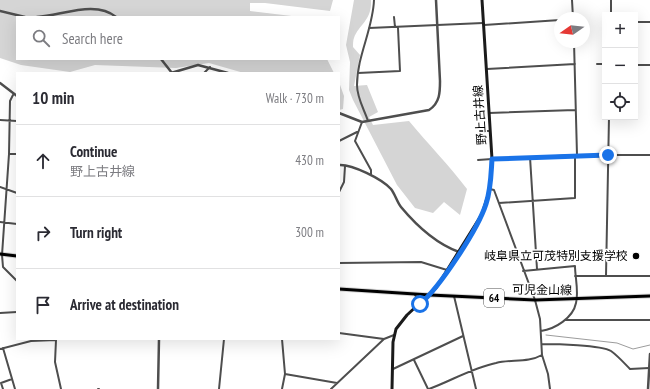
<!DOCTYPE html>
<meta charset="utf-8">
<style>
:root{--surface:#fff;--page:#f2f2f3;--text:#2b2b33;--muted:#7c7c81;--line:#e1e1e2}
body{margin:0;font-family:"PT Sans Narrow","Noto Sans JP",sans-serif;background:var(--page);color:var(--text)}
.controls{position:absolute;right:12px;top:12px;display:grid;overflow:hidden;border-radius:0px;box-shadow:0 4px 16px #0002}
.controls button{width:36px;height:36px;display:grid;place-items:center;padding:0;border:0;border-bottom:1px solid var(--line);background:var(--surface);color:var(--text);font:20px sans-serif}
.compass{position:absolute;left:554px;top:12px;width:36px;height:36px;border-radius:50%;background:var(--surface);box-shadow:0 4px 16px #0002;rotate:256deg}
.stop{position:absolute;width:12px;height:12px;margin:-9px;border:3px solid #1a73e8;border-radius:50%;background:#fff}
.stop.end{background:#1a73e8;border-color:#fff;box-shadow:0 1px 4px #0008}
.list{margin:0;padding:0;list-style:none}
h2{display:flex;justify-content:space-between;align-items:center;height:52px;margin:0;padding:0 16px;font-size:17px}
h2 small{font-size:13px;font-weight:400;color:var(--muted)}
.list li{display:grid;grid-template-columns:26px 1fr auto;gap:12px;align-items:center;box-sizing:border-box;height:72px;padding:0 16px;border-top:1px solid var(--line)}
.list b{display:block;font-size:15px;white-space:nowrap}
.list p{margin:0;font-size:13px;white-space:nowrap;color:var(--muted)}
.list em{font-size:13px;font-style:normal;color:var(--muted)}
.icon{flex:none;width:22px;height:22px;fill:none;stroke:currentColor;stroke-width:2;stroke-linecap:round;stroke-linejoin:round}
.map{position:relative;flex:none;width:650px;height:389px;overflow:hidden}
.search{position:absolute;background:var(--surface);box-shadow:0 4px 16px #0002;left:16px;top:16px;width:324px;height:44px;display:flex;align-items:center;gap:10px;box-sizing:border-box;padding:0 14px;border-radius:0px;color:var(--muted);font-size:15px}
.panel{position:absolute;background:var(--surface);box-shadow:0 4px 16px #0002;left:16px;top:72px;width:324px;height:268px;border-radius:0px}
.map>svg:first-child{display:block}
.green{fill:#d5d5d5}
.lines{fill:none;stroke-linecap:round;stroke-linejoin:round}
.stream{stroke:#9c9c9c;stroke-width:1}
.primary-casing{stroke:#dbdbdb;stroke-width:5}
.minor{stroke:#4e4e4e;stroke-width:2}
.tertiary{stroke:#4e4e4e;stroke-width:2.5}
.secondary{stroke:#1b1b1b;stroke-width:3}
.primary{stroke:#000;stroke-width:3}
.route{stroke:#1a73e8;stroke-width:5}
.poi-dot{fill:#000;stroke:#fff;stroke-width:1.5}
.labels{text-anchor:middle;stroke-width:3;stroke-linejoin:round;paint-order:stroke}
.shield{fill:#fff;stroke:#4c4c4c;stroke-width:1}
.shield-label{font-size:11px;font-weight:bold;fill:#000}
.street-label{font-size:12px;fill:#000;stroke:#fff}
.poi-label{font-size:12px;fill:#000;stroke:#fff;text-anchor:end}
</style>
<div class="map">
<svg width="650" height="389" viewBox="0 0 650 389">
<rect width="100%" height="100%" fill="#fff"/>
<path class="green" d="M0 0H333L330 11 265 3H250V11L300 17H17V59H327L334 73H244L209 63 176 68 95 65 70 72 21 65 0 58Z
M354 0H371C372 21 359 24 354 38 353 40 353 44 353 47L360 55 354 86 367 85 378 112 369 117 373 125 409 121C428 144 449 165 467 189L460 215 444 202 433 213 415 208 397 185 353 100 349 90 350 62 346 45Z
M339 82 344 96 343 109 339 110Z"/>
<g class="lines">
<path class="stream" d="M546 335 617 343 633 349 650 345"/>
<defs>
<path id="primary" d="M0 254 17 256
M339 289 430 295 535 300 650 296"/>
</defs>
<use href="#primary" class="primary-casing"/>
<path class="minor" d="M572 0 573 18
M611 15V0
M394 17 395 27
M635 22H650
M484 25 560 20
M369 28 483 23
M574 42 577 155
M597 64H605
M635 65H650
M487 69 575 64
M204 73 210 67
M358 73 400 71 398 28
M13 95 10 101 9 154 2 255 3 267 17 281
M489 113 575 110
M0 120 17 121
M368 121C364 109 357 98 357 85 357 56 373 29 374 0
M362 122 355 141 371 170V175
M480 131H490
M339 141 357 132
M9 154H17
M530 157 537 269
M492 159 577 155H650
M478 160 492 159
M0 187 17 193
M490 189 494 190 535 300 540 319 542 355 548 374 550 389
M339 192 344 182 345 166
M499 203 575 198V155
M0 222 17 224
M339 263 421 262 447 270
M523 271 575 266C575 277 579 292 576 303 573 318 555 329 541 331
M575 276H650
M606 276 609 117
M415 295 420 303
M454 296 476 389
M0 313 17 312
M565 320H650
M339 333 384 339
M282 339 285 374 282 389
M56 340 55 362 61 389
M542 344C555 344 601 345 611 351 618 356 624 363 630 369L649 368
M3 348 15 389
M0 349 31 341 56 340
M414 360 428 389
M393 369 463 336
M285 374 337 383
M3 389 1 383 12 379
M98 389H99
M219 389 224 339
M331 389 384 339 394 335
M429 389C451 381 472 368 496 363 511 359 528 363 542 355"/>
<path class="tertiary" d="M0 11 25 17
M37 17C63 15 96 0 116 17
M161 59 172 73
M171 73 198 65 228 73
M0 83 17 96
M339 113 362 122 429 110C440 103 440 92 440 81L436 0
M339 165C352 164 382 179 391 189 395 194 397 202 401 207 416 225 437 244 459 252
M158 389 159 339
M648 389 650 354"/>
<path class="secondary" d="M392 389 393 342 396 329 407 315 436 288 482 214 490 189 492 159 482 0"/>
<use href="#primary" class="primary"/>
</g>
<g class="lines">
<path class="route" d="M420 304C440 287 478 229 486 204 491 189 491 174 492 159L608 155"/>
</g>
<circle class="poi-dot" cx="636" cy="256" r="4"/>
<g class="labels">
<rect class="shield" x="484" y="289" width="20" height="18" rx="3"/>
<g class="shield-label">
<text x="494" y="302">64</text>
</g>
<g class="street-label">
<text transform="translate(480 115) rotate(-94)" y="4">野上古井線</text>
<text transform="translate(542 290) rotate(1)" y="4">可児金山線</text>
</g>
<g class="poi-label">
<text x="628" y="260">岐阜県立可茂特別支援学校</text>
</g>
</g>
</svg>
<div class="controls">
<button>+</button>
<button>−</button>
<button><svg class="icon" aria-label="locate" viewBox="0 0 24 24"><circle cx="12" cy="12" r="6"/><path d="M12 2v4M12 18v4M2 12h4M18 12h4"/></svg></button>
</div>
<svg class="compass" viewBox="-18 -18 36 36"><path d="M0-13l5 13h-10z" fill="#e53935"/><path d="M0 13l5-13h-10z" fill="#7c7c81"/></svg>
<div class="stop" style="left:420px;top:304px"></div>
<div class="stop end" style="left:608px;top:155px"></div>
<div class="search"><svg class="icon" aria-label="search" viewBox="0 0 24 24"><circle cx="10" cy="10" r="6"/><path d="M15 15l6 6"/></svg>Search here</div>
<section class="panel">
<h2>10 min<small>Walk · 730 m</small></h2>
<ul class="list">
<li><svg class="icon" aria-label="ahead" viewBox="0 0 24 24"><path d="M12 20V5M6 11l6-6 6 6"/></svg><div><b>Continue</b><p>野上古井線</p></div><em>430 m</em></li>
<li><svg class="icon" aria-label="right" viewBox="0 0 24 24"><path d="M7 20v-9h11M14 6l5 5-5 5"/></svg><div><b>Turn right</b></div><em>300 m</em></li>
<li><svg class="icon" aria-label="arrive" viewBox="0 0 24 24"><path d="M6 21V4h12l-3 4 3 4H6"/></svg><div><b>Arrive at destination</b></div></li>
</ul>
</section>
</div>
